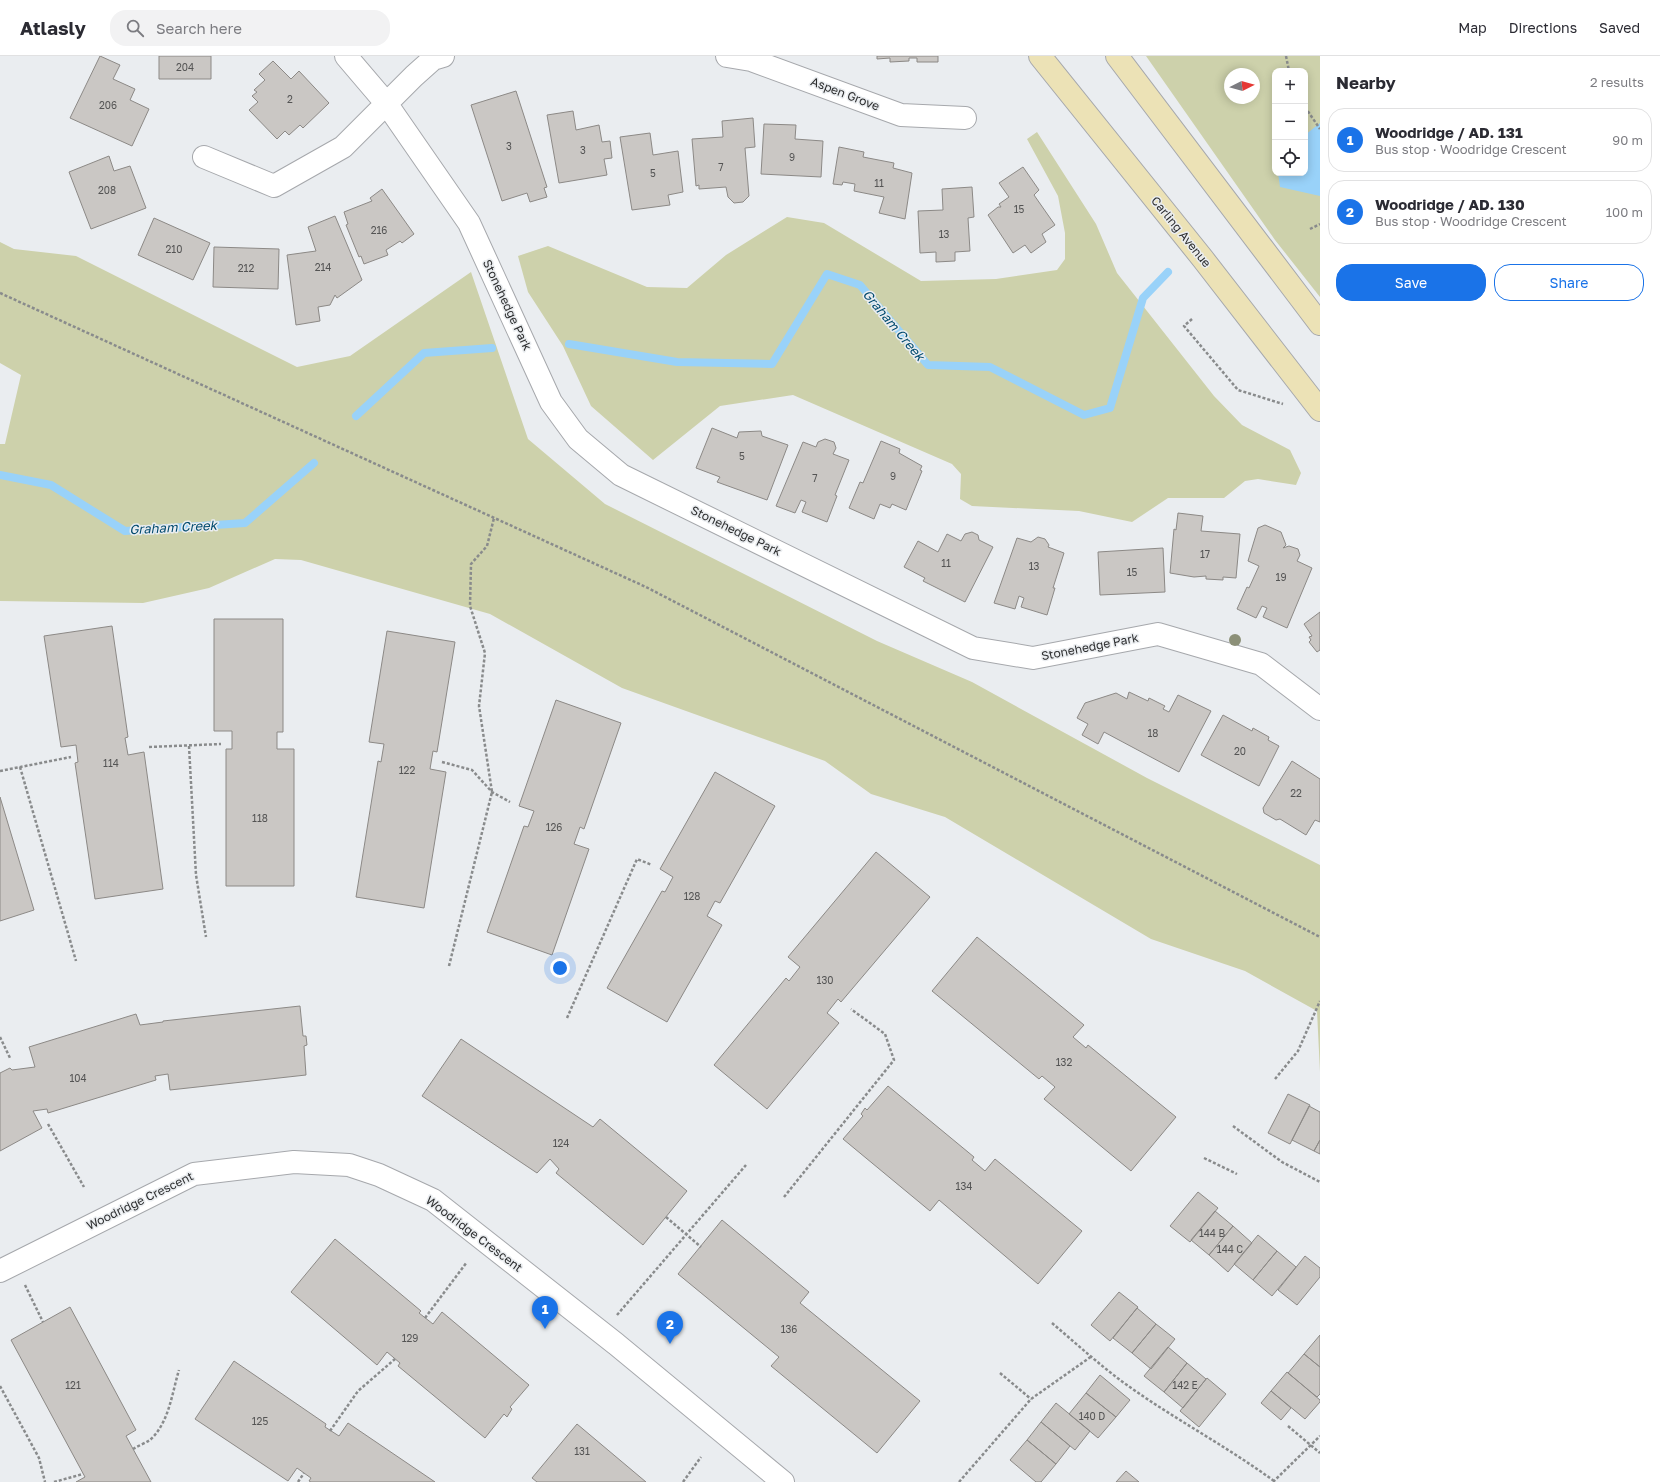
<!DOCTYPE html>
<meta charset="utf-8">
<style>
:root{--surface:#fff;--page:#f2f2f3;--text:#2b2b33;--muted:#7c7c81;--line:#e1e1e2;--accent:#1a73e8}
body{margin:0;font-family:"Golos Text",sans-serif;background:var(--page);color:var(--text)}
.controls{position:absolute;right:12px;top:12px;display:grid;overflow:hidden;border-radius:8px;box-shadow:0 2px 10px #0003}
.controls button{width:36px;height:36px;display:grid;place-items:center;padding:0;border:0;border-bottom:1px solid var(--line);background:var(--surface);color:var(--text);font:20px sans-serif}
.compass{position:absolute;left:1224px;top:12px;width:36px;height:36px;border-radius:50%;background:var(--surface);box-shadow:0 2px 10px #0003;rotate:84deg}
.you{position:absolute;left:560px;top:912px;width:14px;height:14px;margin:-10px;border:3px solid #fff;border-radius:50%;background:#1a73e8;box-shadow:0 0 0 6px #1a73e833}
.badge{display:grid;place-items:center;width:26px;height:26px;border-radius:50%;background:var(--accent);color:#fff;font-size:13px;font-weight:700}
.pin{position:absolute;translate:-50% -33px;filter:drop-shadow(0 1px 2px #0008)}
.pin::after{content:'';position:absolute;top:21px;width:14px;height:12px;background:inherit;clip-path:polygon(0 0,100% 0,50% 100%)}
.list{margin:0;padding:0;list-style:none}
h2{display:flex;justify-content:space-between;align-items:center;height:52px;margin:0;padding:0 16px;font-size:17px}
h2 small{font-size:13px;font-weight:400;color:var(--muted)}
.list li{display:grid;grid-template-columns:26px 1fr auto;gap:12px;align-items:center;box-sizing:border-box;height:64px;margin:0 8px 8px;padding:0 8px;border:1px solid var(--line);border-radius:16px}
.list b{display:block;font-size:15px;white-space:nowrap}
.list p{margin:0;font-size:13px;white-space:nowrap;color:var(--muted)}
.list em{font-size:13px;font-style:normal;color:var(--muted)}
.actions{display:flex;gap:8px;padding:12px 16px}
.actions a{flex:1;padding:9px 0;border:1px solid var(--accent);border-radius:16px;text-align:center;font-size:14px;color:var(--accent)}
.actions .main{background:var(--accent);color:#fff}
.icon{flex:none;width:22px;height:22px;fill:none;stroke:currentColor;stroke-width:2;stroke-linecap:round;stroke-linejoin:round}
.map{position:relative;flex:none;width:1320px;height:1426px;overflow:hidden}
header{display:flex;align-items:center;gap:24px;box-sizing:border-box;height:56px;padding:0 20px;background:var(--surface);border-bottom:1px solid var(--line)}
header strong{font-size:19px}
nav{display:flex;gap:22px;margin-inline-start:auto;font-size:14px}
.search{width:280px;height:36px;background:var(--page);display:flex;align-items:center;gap:10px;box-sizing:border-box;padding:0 14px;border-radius:16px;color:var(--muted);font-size:15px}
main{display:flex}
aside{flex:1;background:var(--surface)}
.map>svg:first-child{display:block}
.green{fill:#cdd1ab;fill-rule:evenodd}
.water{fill:#99d2f9}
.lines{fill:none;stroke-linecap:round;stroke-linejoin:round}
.stream{stroke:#99d2f9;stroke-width:8}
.building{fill:#cac7c4;stroke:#8c8986}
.minor-casing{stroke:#a6a8ac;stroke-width:24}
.tertiary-casing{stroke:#a6a8ac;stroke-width:24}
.secondary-casing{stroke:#a6a8ac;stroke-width:24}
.path{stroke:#898b8c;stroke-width:2.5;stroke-dasharray:3 2;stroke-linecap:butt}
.minor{stroke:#fff;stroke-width:22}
.tertiary{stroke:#fff;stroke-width:22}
.secondary{stroke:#ece2b6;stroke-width:22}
.tree{fill:#8c9078}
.labels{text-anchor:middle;stroke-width:3;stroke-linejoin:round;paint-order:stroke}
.number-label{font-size:10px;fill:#545454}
.street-label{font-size:12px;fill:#2d2e2f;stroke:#eaedf0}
.water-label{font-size:13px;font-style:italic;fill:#004a6e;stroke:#eaedf0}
</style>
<header>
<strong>Atlasly</strong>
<div class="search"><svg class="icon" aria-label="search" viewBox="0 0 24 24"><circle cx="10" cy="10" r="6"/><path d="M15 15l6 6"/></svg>Search here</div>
<nav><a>Map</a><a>Directions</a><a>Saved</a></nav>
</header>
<main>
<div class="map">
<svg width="1320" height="1426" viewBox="0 0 1320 1426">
<rect width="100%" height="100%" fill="#eaedf0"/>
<path class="green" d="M1146 0H1320V241L1275 184ZM1275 15H1305V117H1275ZM1230 18H1254V42H1230Z
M1037 76 1096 168 1117 217 1214 340 1242 369 1290 394 1301 417 1296 429 1258 423 1245 425 1224 442H1168L1132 466 1079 455 972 450 960 443 961 418 952 408 793 339 720 350 653 404 591 350 563 290 528 236 518 200 548 190 647 231 687 232 726 199 787 161 824 167 921 225 996 223 1057 214 1065 203V177L1058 140 1027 83Z
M0 186 14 193 76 200 297 311 350 300 471 216 528 383 605 448 877 585 972 626 1147 722 1320 809V1016L1317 955 1245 915 1151 883 945 761 871 738 825 705 622 632 490 558 301 504 275 503 209 532 143 547 0 545V388H5L21 319 0 307Z"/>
<path class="water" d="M1320 67V140L1280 131 1278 117H1305V79Z"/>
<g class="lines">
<path class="stream" d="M569 288 677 306 772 308 827 218 860 229 928 309 990 311 1084 359 1110 352 1143 242 1168 216
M356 360 424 297 492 292
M0 419 51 429 125 475 245 467 314 407"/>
</g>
<path class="building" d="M100 0 120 9 113 23 135 33 130 44 149 53 132 90 70 62Z
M159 0H211V23H159Z
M877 0H938V6H917V2H909V5L890 6V2L877 3Z
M273 5 291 23 299 15 329 47 303 72 300 69 289 79 285 75 277 83 249 54 258 46 252 40 257 36 254 34 265 24 259 18Z
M516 35 547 131 544 132 547 141 530 146 527 137 502 145 471 49Z
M573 55 576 74 599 69 602 86 610 85 612 102 604 103 607 119 559 127 547 59Z
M753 62 755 91 745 92 749 140 743 146 734 147 728 141 726 131 699 133V129L696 130 692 83 723 81 722 65Z
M764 68 796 69 795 83 823 85 821 121 761 118Z
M650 77 653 99 678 95 683 136 668 139 670 149 632 154 620 81Z
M839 91 864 96 863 101 894 107 893 112 912 117 905 163 879 157 884 141 854 135 855 128 843 126 842 129 833 128Z
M109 100 114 115 130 110 146 152 91 173 69 116Z
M1023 111 1039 134 1034 139 1055 169 1042 178 1046 186 1031 197 1025 189 1013 197 988 159 998 151H1001L999 148 1009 141 999 127Z
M972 131 974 161 968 162 970 195 955 196V205L936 206V196L920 197 918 155 943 154 942 133Z
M382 133 414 178 402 187 400 185 386 194 388 199 364 208 361 200 359 201 346 169 348 168 344 156 372 145 370 142Z
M335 160 362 224 337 242 335 239 330 249 318 251 320 265 296 269 287 199 316 195 308 171Z
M154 162 210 187 193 224 138 199Z
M214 191 279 193 278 233 213 231Z
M712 372 737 382 739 376 761 375 762 380 788 389 767 444 717 426 720 421 696 412Z
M825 383 834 386 836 392 833 398 849 404 835 439 837 440 827 466 802 456 806 446 801 444 795 457 776 450 803 386 816 391 818 386Z
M881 385 900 393 899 397 922 410 920 414 922 415 906 454 892 448 890 452 880 448 874 463 849 452 860 426 863 427Z
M1178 457 1203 460 1201 475 1240 478 1236 522 1223 521V524L1206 523V520L1194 521 1170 517 1174 473 1176 474Z
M1265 469 1281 476 1286 489 1283 492 1289 490 1298 493 1300 499 1297 505 1312 512 1287 572 1263 561 1267 552 1262 550 1256 562 1237 553 1247 531 1249 532 1259 510 1248 505 1258 472Z
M972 476 978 479 979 484 993 491 965 546 923 525 925 522 904 511 918 485 938 496 947 478 961 485 965 478Z
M1038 481 1045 483 1049 489 1048 491 1064 497 1053 532H1055L1047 559 1021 551 1024 542 1019 540 1015 553 994 547 1017 482 1031 486Z
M1163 492 1165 536 1100 539 1098 496Z
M1320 556V594L1317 596 1309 586 1311 584 1309 581 1312 580 1304 568Z
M214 563H283V676H277V693H294V830H226V693H232V675H214Z
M112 570 128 681 125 682 128 699 144 696 163 833 95 843 75 707 78 706 76 689 61 691 44 580Z
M387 575 455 586 437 696 433 695 430 713 446 716 424 852 356 841 378 705 381 706 384 688 369 686Z
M1129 636 1148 645 1149 642 1165 650 1163 653 1169 656 1178 639 1211 655 1179 716 1104 676 1098 688 1082 679 1088 668 1077 662 1085 647 1116 637 1127 643Z
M556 644 621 667 584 773 580 771 574 788 589 793 552 899 487 876 524 770 528 771 534 755 519 750Z
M1223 659 1252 675 1253 672 1269 681 1268 684 1279 690 1259 730 1201 699Z
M1292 705 1320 723V766L1315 764 1306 779 1280 763 1276 764 1264 757 1263 752Z
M715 716 775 750 720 847 715 845 707 860 722 869 667 966 607 932 662 835 665 836 673 821 660 813Z
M0 741 34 854 0 865Z
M876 796 930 841 841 946 838 943 827 957 839 967 767 1053 714 1009 786 922 789 925 800 911 788 901Z
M977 881 1084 969 1073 981 1086 992 1088 989 1176 1061 1131 1115 1044 1043 1055 1031 1042 1020 1039 1023 932 935Z
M300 950 303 980H306L307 989 304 990 306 1019 170 1034 168 1018 155 1020 156 1024 48 1057 47 1053 33 1055 42 1072 0 1095V1017L10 1012 12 1014 35 1011 29 991 136 958 140 969 163 966V965Z
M461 983 593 1071 600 1063 687 1135 643 1189 556 1117 559 1113 550 1103 537 1117 422 1040Z
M888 1030 974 1101 972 1104 985 1115 995 1103 1082 1175 1038 1228 939 1144 930 1155 843 1083 863 1060 861 1058 865 1052 867 1054Z
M1288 1038 1310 1049 1290 1088 1268 1077Z
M1309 1050 1320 1056V1084L1314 1095 1292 1084Z
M1320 1084V1098L1314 1095Z
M1198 1136 1218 1152 1190 1186 1170 1170Z
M1215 1155 1233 1170 1209 1199 1191 1184Z
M722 1164 809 1236 800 1247 920 1345 877 1397 771 1310 779 1301 678 1218Z
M1233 1170 1252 1187 1228 1216 1209 1199Z
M1258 1179 1277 1195 1253 1224 1234 1208Z
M335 1183 421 1255 419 1257 433 1268 442 1256 529 1329 510 1351 512 1353 507 1361 504 1358 485 1382 398 1310 400 1307 387 1296 377 1309 291 1236Z
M1277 1195 1296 1211 1272 1240 1253 1224Z
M1305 1200 1320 1212V1221L1297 1249 1278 1234Z
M1119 1236 1138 1251 1110 1285 1091 1269Z
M70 1251 136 1374 126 1380 151 1426H76L85 1421 11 1284Z
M1137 1252 1156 1268 1132 1297 1113 1282Z
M1156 1268 1175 1283 1151 1313 1132 1297Z
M1320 1279V1311L1304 1298Z
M1168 1291 1187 1307 1164 1336 1144 1320Z
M1304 1298 1320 1311V1338L1317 1341 1288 1317Z
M234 1305 326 1368 325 1371 339 1380 348 1367 435 1426H311L309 1425 311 1422 297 1412 288 1425 195 1363Z
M1187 1307 1206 1323 1183 1352 1164 1336Z
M1287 1316 1320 1344V1346L1305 1363 1271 1335Z
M1100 1319 1130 1344 1116 1361 1086 1337Z
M1207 1322 1226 1338 1199 1371 1180 1355Z
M1271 1335 1291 1352 1281 1364 1261 1347Z
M1086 1337 1116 1361 1098 1382 1069 1358Z
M1056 1347 1090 1375 1075 1394 1041 1366Z
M1041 1366 1070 1390 1056 1408 1027 1384Z
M577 1368 646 1426H537L532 1422Z
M1027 1384 1056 1408 1041 1426H1036L1010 1404Z
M1126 1415 1139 1426H1116Z"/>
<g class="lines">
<defs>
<path id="minor" d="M346 0 386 47 469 167 551 346 578 383 621 419 973 592 1033 602 1158 578 1261 608 1320 653
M727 0 751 4 901 59 965 62
M204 101 274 130 343 91 414 20 433 3 443 0"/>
<path id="tertiary" d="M0 1215 194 1118 294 1106 349 1109 379 1119 433 1144 616 1288 783 1426"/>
<path id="secondary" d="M1040 0 1203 203 1320 354
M1117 0 1320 268"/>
</defs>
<use href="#minor" class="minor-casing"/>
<use href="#tertiary" class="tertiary-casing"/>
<use href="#secondary" class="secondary-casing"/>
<path class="path" d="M1286 0 1289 15
M1305 51 1320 73
M1310 173 1320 168
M0 237 646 531 1320 881
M1192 263 1184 270 1238 334 1283 348
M189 690 196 819 206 881
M149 691 221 688
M442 706 472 714 492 736 510 746
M20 711 76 905
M0 715 71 701
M449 910 492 736 479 650 485 597 470 550 471 508 487 490 494 462
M567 962 637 803 652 809
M0 981 10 1002
M1275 1023 1298 995 1320 945
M48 1068 84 1131
M1233 1070 1282 1106 1320 1126
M1204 1102 1237 1118
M784 1141 894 1004 885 978 851 953
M666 1161 701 1191
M25 1229 43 1266
M617 1259 746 1109
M425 1262 467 1206
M1052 1267C1079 1290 1105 1314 1134 1334 1180 1366 1229 1392 1274 1425
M1000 1317 1031 1343
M0 1330 39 1402 45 1426
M1288 1370 1320 1397
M330 1375 358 1335 395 1303
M133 1393C138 1390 145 1387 150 1384 169 1367 172 1337 179 1314
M54 1426 83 1418
M298 1426 304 1417
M683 1426 701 1401
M959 1426 1031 1343 1092 1300
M1273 1426 1320 1380"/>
<use href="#minor" class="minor"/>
<use href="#tertiary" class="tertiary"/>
<use href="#secondary" class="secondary"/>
</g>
<circle class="tree" cx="1235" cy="584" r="6"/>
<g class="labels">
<g class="number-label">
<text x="185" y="15">204</text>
<text x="290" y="47">2</text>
<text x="108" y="53">206</text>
<text x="509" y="94">3</text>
<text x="583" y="98">3</text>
<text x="792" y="105">9</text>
<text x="721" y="115">7</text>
<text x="653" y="121">5</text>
<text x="879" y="131">11</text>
<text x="107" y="138">208</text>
<text x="1019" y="157">15</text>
<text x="379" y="178">216</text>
<text x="944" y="182">13</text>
<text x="174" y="197">210</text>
<text x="323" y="215">214</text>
<text x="246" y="216">212</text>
<text x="742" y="404">5</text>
<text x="893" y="424">9</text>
<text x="815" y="426">7</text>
<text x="1205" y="502">17</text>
<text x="946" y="511">11</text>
<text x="1034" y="514">13</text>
<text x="1132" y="520">15</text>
<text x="1281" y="525">19</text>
<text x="1153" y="681">18</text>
<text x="1240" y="699">20</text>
<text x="111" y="711">114</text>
<text x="407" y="718">122</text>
<text x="1296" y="741">22</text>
<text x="260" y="766">118</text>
<text x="554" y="775">126</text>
<text x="692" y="844">128</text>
<text x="825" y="928">130</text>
<text x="1064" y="1010">132</text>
<text x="78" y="1026">104</text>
<text x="561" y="1091">124</text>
<text x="964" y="1134">134</text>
<text x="1212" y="1181">144 B</text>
<text x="1230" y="1197">144 C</text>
<text x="789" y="1277">136</text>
<text x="410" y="1286">129</text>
<text x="73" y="1333">121</text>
<text x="1185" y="1333">142 E</text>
<text x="1092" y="1364">140 D</text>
<text x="260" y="1369">125</text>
<text x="582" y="1399">131</text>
</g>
<g class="street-label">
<text transform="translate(845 38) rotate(21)" y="4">Aspen Grove</text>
<text transform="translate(1181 176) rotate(51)" y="4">Carling Avenue</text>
<text transform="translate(507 249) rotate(65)" y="4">Stonehedge Park</text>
<text transform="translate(736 475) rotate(26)" y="4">Stonehedge Park</text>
<text transform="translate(1090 591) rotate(-11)" y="4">Stonehedge Park</text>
<text transform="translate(140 1145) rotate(-26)" y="4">Woodridge Crescent</text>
<text transform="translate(474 1178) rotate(37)" y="4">Woodridge Crescent</text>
</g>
<g class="water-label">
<text transform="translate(894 269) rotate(50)" y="5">Graham Creek</text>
<text transform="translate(173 471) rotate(-3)" y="5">Graham Creek</text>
</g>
</g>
</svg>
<div class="controls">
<button>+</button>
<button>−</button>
<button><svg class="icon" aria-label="locate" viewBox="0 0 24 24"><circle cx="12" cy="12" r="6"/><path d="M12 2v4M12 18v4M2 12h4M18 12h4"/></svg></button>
</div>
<svg class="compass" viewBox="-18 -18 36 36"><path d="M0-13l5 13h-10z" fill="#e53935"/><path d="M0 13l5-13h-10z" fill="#7c7c81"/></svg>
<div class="you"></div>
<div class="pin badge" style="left:545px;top:1273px">1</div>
<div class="pin badge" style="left:670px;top:1288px">2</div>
</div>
<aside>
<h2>Nearby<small>2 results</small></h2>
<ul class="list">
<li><span class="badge">1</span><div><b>Woodridge / AD. 131</b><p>Bus stop · Woodridge Crescent</p></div><em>90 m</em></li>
<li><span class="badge">2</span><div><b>Woodridge / AD. 130</b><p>Bus stop · Woodridge Crescent</p></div><em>100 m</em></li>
</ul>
<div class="actions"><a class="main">Save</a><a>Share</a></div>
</aside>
</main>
